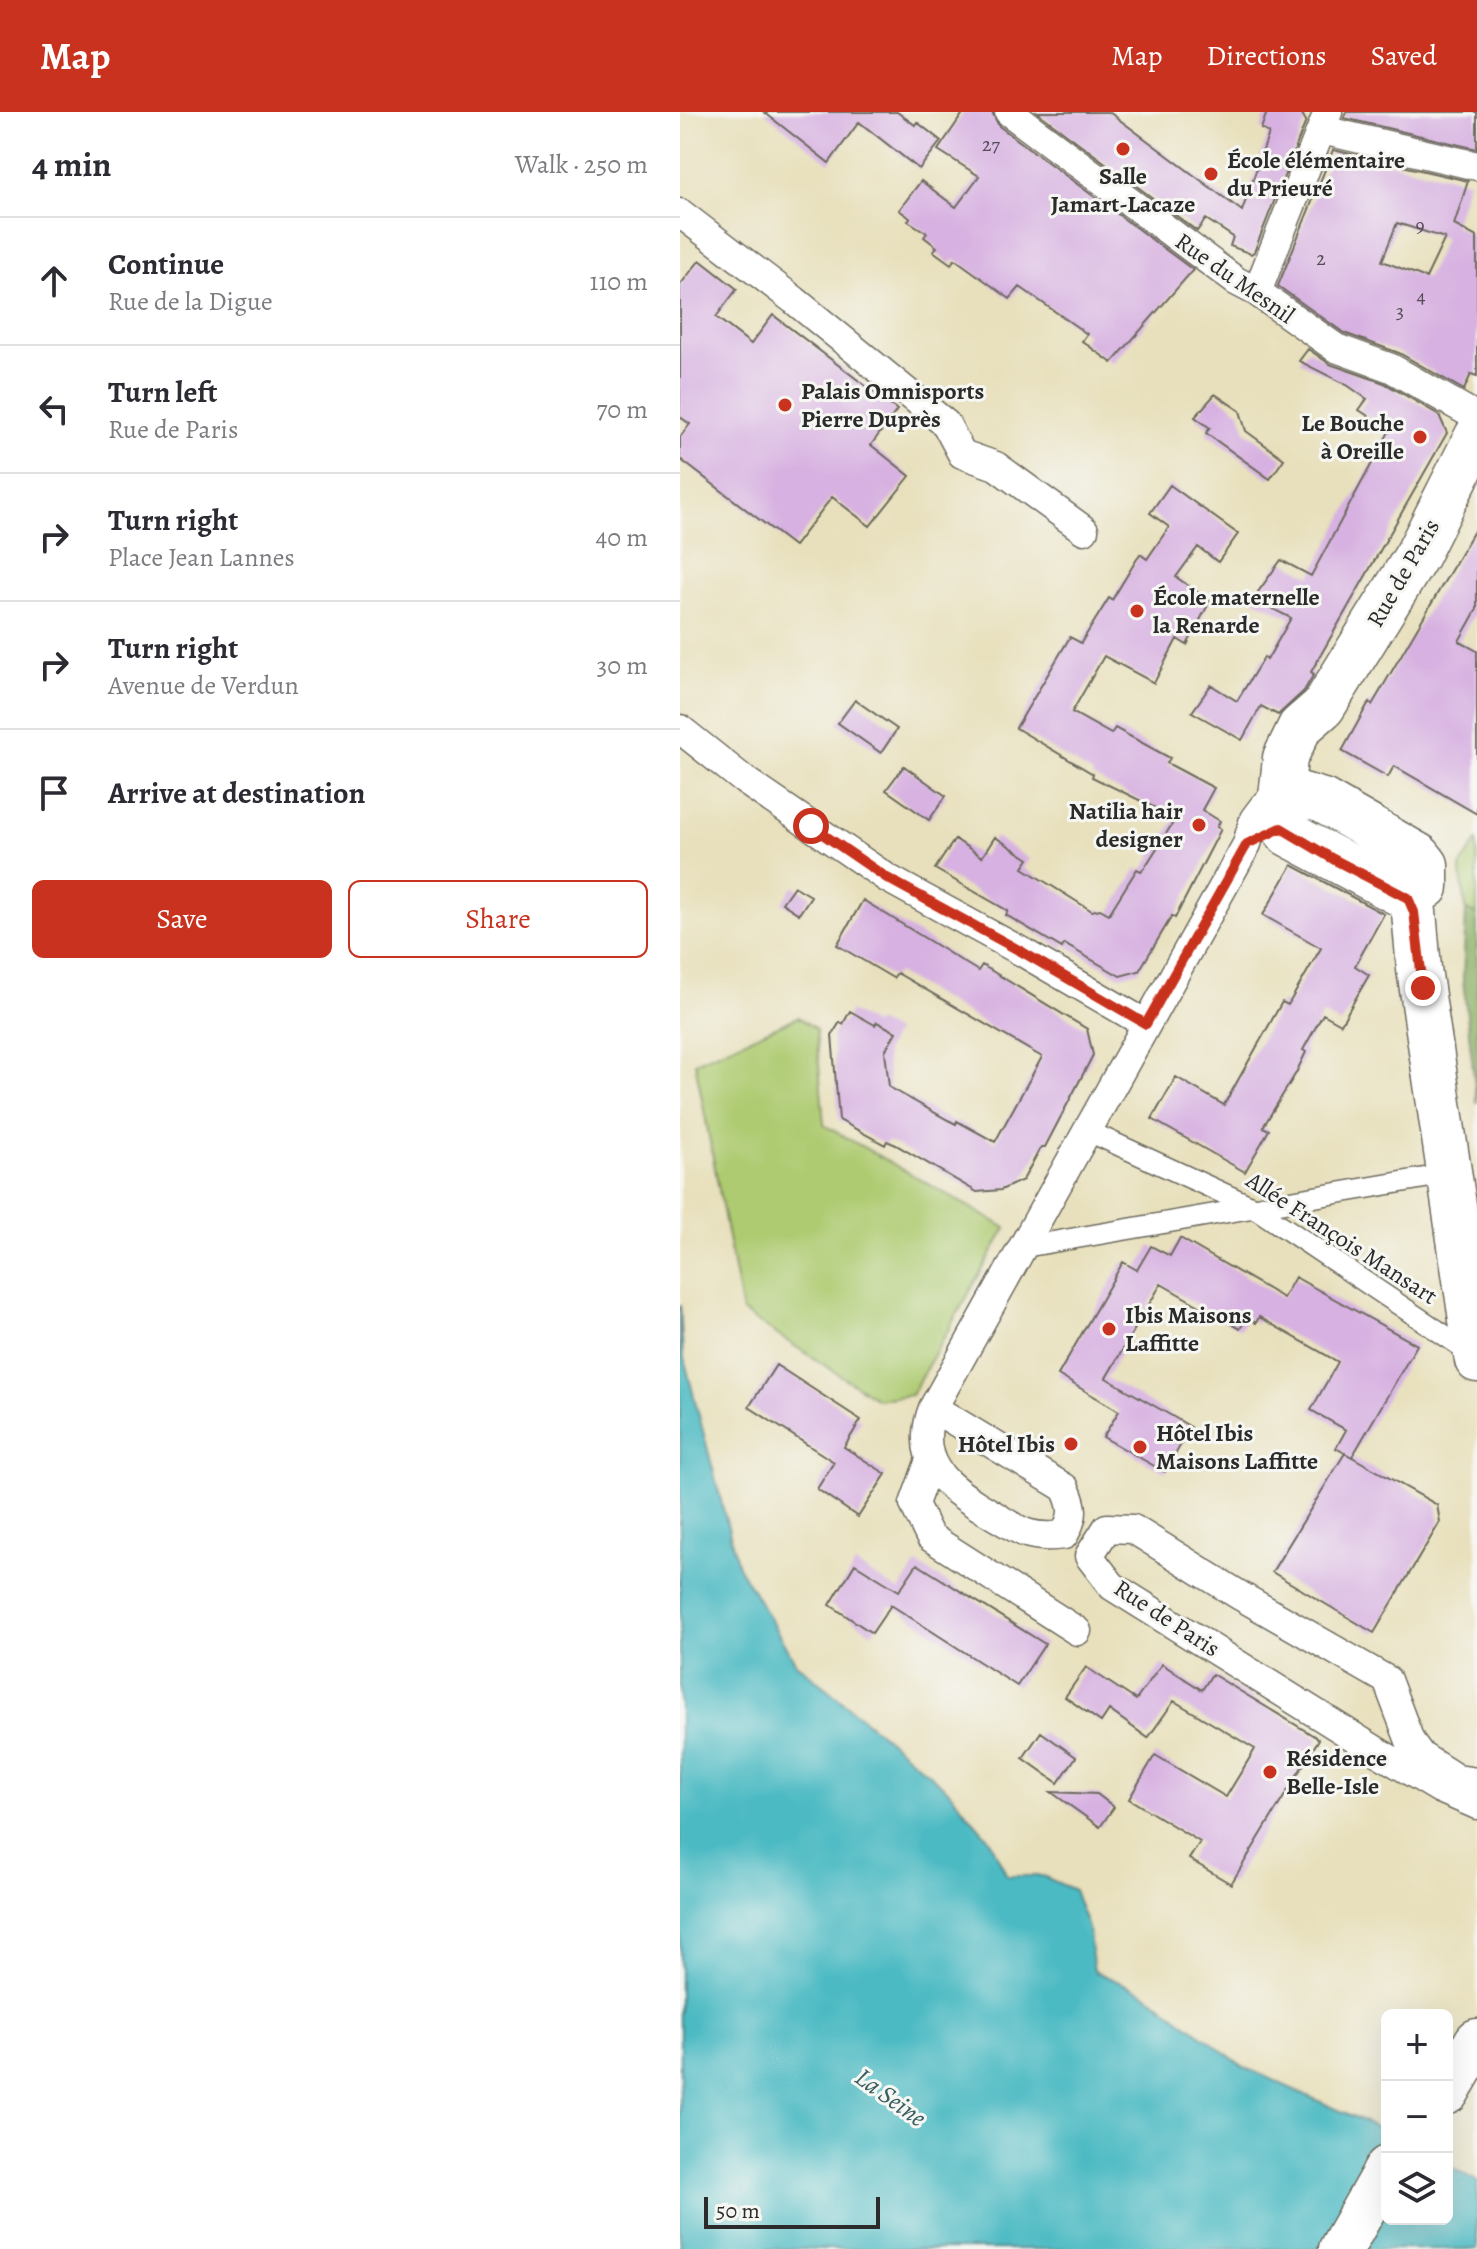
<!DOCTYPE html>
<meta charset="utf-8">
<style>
:root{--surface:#fff;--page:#f7f7f7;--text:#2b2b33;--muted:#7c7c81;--line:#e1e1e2;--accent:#c8321e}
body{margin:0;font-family:Alegreya,serif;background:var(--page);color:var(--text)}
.controls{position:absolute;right:24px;bottom:24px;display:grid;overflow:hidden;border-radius:12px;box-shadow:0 8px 32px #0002}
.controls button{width:72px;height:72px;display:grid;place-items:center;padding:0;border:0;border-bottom:2px solid var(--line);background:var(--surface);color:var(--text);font:40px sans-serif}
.scale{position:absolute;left:24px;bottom:20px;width:176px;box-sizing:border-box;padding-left:8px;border:4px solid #2b2b2b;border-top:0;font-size:22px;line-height:28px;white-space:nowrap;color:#2b2b2b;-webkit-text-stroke:6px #f6f6f2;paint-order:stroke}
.stop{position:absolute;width:24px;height:24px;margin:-18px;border:6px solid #c8321e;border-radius:50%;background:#fff}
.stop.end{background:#c8321e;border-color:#fff;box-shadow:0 2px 8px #0008}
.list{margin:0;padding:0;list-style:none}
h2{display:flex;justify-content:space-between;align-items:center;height:104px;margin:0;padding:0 32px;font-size:34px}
h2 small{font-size:26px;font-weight:400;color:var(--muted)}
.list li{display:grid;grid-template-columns:52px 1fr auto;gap:24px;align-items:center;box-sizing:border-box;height:128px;padding:0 32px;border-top:2px solid var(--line)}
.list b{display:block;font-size:30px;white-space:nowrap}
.list p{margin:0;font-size:26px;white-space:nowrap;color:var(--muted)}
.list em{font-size:26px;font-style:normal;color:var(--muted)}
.actions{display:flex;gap:16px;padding:24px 32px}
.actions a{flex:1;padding:18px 0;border:2px solid var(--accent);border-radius:12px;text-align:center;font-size:28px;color:var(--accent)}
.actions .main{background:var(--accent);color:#fff}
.icon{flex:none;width:44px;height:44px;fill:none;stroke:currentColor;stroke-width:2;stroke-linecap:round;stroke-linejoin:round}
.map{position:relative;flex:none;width:797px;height:2137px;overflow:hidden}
header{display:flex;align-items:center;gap:48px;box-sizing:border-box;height:112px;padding:0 40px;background:var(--accent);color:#fff}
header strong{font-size:38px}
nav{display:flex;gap:44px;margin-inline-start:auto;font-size:28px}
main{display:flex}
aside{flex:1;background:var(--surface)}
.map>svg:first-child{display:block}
.green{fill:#aecb71;stroke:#6c7b4e;stroke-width:2}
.forest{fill:#8aaf63;stroke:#5a6d47;stroke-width:2}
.water{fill:#4cbac3;stroke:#3c7277;stroke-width:2}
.building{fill:#d7b1e1;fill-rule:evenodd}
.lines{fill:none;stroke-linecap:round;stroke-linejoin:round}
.pedestrian-casing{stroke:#6d6a5e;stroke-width:23}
.minor-casing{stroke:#6d6a5e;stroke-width:31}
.primary-casing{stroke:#6d6a5e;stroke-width:47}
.pedestrian{stroke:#fff;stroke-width:20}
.minor{stroke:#fff;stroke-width:28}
.primary{stroke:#fff;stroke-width:44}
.route{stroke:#c8321e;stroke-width:10}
.poi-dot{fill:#c8321e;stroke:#f6f6f2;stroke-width:3}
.labels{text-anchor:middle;stroke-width:6;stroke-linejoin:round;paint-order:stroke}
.number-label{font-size:20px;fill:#564c58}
.poi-label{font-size:24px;font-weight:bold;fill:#2b2b2b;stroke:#f6f6f2;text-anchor:start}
.street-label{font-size:24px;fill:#2b2b2b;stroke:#f6f6f2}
.water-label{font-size:26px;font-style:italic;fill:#375d60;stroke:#f6f6f2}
</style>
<header>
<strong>Map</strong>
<nav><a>Map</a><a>Directions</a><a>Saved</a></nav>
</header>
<main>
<aside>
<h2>4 min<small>Walk · 250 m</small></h2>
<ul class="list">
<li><svg class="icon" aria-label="ahead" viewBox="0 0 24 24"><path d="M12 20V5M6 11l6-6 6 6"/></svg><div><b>Continue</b><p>Rue de la Digue</p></div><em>110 m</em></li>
<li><svg class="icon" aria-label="left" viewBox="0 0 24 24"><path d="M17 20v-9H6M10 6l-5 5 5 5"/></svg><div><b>Turn left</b><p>Rue de Paris</p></div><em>70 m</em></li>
<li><svg class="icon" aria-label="right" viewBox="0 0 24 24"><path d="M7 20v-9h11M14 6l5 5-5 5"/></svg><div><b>Turn right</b><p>Place Jean Lannes</p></div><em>40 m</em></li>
<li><svg class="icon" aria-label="right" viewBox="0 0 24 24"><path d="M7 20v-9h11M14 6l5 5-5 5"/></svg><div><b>Turn right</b><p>Avenue de Verdun</p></div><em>30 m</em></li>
<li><svg class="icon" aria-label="arrive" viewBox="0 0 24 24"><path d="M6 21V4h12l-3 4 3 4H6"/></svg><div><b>Arrive at destination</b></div></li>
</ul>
<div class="actions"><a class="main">Save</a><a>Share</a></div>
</aside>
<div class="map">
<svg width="797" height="2137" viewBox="0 0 797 2137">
<rect width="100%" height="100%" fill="#f6f6f2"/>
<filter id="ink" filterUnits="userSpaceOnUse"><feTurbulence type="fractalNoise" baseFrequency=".0125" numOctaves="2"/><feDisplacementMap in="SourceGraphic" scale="16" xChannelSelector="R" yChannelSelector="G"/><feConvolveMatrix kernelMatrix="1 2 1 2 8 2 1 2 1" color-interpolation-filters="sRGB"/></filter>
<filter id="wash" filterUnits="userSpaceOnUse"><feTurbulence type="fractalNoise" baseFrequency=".006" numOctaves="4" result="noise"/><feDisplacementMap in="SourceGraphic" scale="32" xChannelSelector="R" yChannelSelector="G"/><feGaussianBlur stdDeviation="1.8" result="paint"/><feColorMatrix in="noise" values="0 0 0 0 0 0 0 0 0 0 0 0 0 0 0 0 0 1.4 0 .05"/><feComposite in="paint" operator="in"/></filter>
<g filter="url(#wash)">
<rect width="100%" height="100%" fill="#e8e0bc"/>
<path class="green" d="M797 729V803L786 797 780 755Z
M118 905 136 917 144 1013 326 1116 231 1283 197 1287 62 1200 15 950Z"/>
<path class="forest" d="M786 797 797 803V992L783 868Z"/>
<path class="water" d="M0 1193 3 1242 58 1454 116 1551 267 1677 310 1728 327 1764H363L394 1778 408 1816 414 1859 467 1882 564 1955 707 2020V2107H767V2053L797 2069V2137H0Z"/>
<g id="blocks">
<path class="building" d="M84 0H217L235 13 237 10 261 29 239 57 179 10 149 51Z
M284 0H312L319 14 513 158 432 251 402 229 407 222 340 175 330 187 275 147 271 152 253 139 257 135 244 125 247 121 228 109 230 106 219 98 241 69 276 95 299 64 258 38Z
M357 0H429L562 99 589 21 581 17 587 0H621L626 9 574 140 571 142 550 134 553 125 526 107 517 119Z
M666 0H797V37L664 6Z
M653 38 788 69 774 113 797 125V264L791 262 784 278 719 241 664 221 598 174ZM717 111 765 126 746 166 702 149Z
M20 148 57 177 36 205 71 232 93 203 217 298 191 333 230 364 190 414 152 385 114 434 0 347V325L10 312 0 305V173Z
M628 237 650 252 704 271 759 303 767 321 631 560 634 562 624 579 598 603 581 594 562 628 512 600 531 573 557 589 584 545 587 548 611 506 573 487 601 448 631 464 710 318 679 298 687 287 667 273 619 249Z
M535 282 560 299 566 319 604 347 590 367 526 321 530 316 515 305Z
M490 373 558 422 538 450 518 435 496 465 530 489 507 533 497 527 474 571 424 544 392 600 431 622 435 616 490 646 487 651 534 676 522 698 540 709 537 715 541 717 495 806 492 804 459 859 440 864 384 832 382 836 326 803 328 799 255 757 275 727 302 745 315 725 349 747 343 756 412 799 420 797 429 802 457 757 461 759 465 755 496 706 412 665 413 662 336 616 390 525 401 531 429 486 432 488 460 442 467 447 489 415 470 401Z
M797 414V497L779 529 797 539V702L714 654 708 665 662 639 689 590 692 593Z
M175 588 217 617 201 641 158 611Z
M224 654 266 684 249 708 206 678Z
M612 753 704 802 675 854 689 863 661 912 643 902 623 938 626 940 616 961 583 1015 589 1018 565 1060 472 1007 496 965 544 993 602 890 608 893 641 836 583 803Z
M114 774 131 784 119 802 102 791Z
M183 788 298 859 302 853 407 917 413 943 365 1035H361L343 1068 321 1078 297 1080 216 1033 207 1029 205 1033 159 1008 152 923 160 910 163 912 170 899 195 913 197 910 216 920 205 939 209 975 268 1008 276 1012 277 1009 315 1030 362 945 217 861 213 866 157 833Z
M500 1126 603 1186 615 1165 737 1233 672 1345 656 1336 666 1318 631 1298 658 1250 579 1205 576 1211 567 1205 560 1217 481 1172 426 1266 511 1315 485 1360 423 1325 439 1299 378 1263 443 1150 457 1158 471 1134 490 1144Z
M96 1253 181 1308 164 1335 206 1362 178 1405 137 1377 154 1350 69 1295Z
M665 1341 757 1393 760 1410 694 1521 592 1460Z
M175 1452 219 1479 237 1452 365 1532 337 1574 211 1493 192 1521 150 1493Z
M482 1552 522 1578 532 1562 639 1627 551 1772 509 1747 520 1730 449 1687 475 1643 546 1685 575 1637 494 1589 468 1626 429 1598 421 1610 385 1585 406 1555 456 1588Z
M361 1620 396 1645 378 1671 343 1646Z
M371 1680 417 1682 434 1695 420 1715Z"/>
</g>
</g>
<g filter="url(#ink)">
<use href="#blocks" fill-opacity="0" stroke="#6d6a5e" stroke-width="2"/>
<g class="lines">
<defs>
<path id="pedestrian" d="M408 1019 575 1096 794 1243
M344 1135 768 1062"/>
<path id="minor" d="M329 0 556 169 577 180 656 236 711 256 797 305
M642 18 797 54
M0 101 114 188 266 312 282 342 316 354 404 418
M577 180 648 0
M0 617 64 668 207 766 344 841 466 912
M253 1296 567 732 574 707 583 695 597 692
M253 1296 385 1376C394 1395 395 1403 384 1423 345 1428 338 1417 305 1398 264 1373 233 1349 253 1296Z
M250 1348 234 1392 250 1425 397 1519
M797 1670 777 1667 741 1644 730 1629 707 1568 559 1483 453 1417 427 1416 409 1444 432 1474 698 1640 760 1677 797 1693"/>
<path id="primary" d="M616 681 643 689 739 744 746 753V775L728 786 608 722 596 706 597 692 607 682Z
M601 686 605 646 620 615 643 595 737 443 797 324
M728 786 734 800 739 857 797 1248
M767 1980 797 1929
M661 2137 707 2056"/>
</defs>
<use href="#pedestrian" class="pedestrian-casing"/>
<use href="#minor" class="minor-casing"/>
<use href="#primary" class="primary-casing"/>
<use href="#pedestrian" class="pedestrian"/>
<use href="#minor" class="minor"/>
<use href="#primary" class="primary"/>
</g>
</g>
<g class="lines" filter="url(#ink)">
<path class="route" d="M131 714 207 766 344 841 466 912 567 732 601 716 653 747 728 786 734 800 743 876"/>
</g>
<g class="poi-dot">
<circle cx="443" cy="37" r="8"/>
<circle cx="531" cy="62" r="8"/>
<circle cx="105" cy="293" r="8"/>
<circle cx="740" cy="325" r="8"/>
<circle cx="457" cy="499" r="8"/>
<circle cx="519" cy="713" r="8"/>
<circle cx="429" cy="1217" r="8"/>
<circle cx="391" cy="1332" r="8"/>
<circle cx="460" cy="1335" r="8"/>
<circle cx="590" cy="1660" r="8"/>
</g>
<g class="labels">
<g class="number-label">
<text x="311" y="39">27</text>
<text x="740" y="120">9</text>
<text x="641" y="153">2</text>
<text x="741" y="191">4</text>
<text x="720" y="206">3</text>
</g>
<g class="poi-label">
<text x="547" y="56">École élémentaire<tspan x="547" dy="28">du Prieuré</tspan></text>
<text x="443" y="72" text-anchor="middle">Salle<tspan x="443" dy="28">Jamart-Lacaze</tspan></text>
<text x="121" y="287">Palais Omnisports<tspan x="121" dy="28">Pierre Duprès</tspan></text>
<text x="724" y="319" text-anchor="end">Le Bouche<tspan x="724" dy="28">à Oreille</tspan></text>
<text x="473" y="493">École maternelle<tspan x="473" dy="28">la Renarde</tspan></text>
<text x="503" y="707" text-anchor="end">Natilia hair<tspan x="503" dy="28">designer</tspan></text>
<text x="445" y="1211">Ibis Maisons<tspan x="445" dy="28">Laffitte</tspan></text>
<text x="476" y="1329">Hôtel Ibis<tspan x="476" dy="28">Maisons Laffitte</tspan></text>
<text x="375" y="1340" text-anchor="end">Hôtel Ibis</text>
<text x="606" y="1654">Résidence<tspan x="606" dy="28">Belle-Isle</tspan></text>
</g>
<g class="street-label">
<text transform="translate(555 166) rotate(35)" y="8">Rue du Mesnil</text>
<text transform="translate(723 461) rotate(-60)" y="8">Rue de Paris</text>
<text transform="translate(662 1126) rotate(33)" y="8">Allée François Mansart</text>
<text transform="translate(487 1506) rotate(33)" y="8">Rue de Paris</text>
</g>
<g class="water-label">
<text transform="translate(211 1985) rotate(36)" y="9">La Seine</text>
</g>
</g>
</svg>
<div class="controls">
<button>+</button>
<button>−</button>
<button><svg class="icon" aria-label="layers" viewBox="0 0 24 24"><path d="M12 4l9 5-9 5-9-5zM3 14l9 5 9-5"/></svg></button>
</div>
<div class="scale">50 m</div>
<div class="stop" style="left:131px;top:714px"></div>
<div class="stop end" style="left:743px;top:876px"></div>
</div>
</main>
